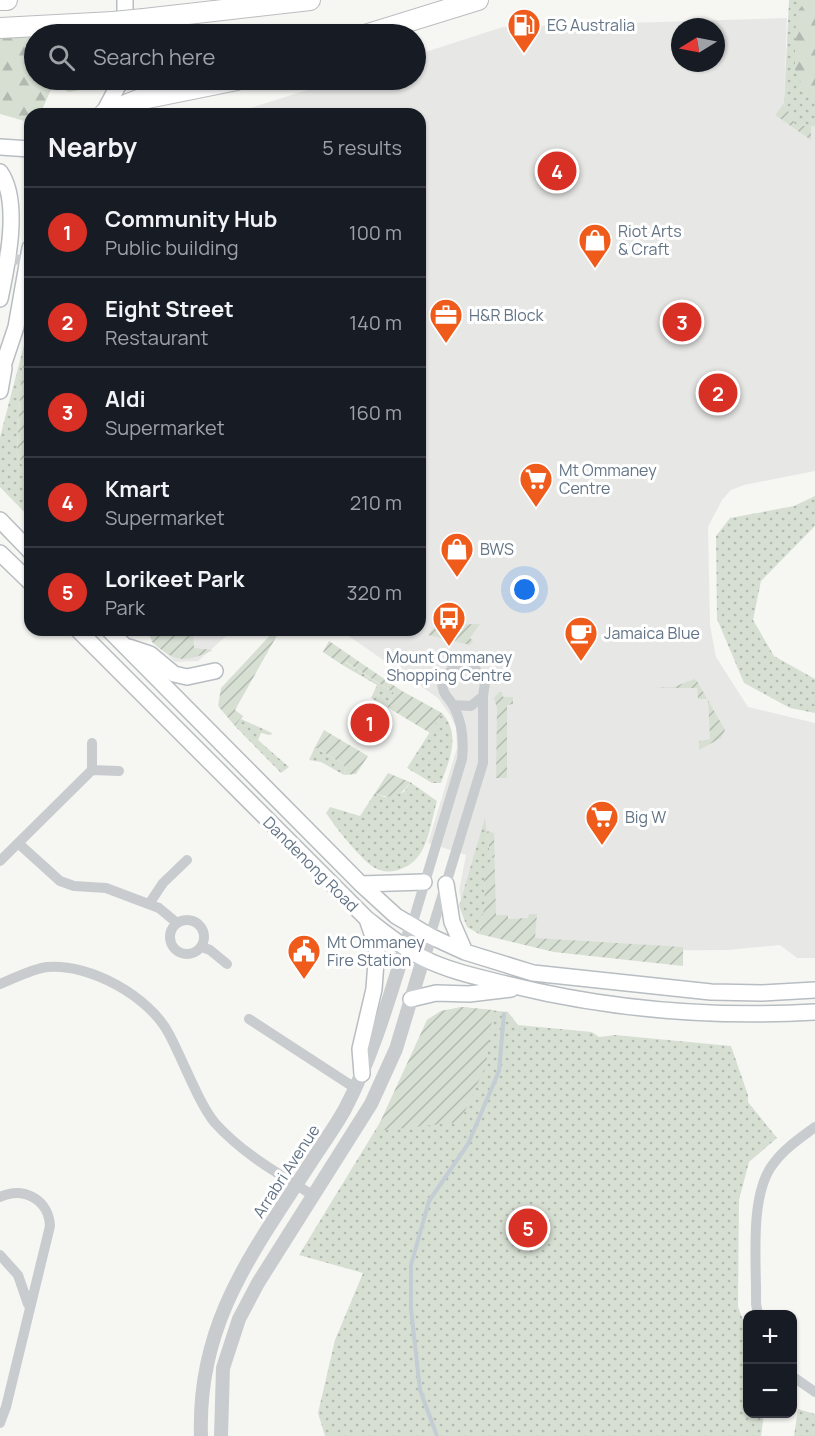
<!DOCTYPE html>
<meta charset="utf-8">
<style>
:root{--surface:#171b24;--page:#20242c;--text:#f1f3f6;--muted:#9ea1a6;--line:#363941;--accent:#d93025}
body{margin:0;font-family:Manrope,sans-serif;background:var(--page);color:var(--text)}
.controls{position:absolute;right:18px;bottom:18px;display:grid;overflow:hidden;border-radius:12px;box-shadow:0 2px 4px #0004}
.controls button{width:54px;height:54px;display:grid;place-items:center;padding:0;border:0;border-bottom:2px solid var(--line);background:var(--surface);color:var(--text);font:30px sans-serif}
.compass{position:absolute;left:671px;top:18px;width:54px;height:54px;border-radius:50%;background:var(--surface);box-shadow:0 2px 4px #0004;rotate:260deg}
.you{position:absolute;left:525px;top:590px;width:21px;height:21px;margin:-15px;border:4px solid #fff;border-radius:50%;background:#1a73e8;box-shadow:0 0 0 9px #1a73e833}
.badge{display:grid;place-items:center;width:39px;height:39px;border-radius:50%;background:var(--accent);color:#fff;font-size:20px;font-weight:700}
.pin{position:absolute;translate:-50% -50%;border:3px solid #fff;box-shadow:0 2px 6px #0006}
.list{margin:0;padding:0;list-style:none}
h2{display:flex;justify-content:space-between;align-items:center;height:78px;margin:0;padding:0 24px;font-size:26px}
h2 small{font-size:20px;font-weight:400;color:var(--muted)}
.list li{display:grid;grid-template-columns:39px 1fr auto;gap:18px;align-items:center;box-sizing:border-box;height:90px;padding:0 24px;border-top:2px solid var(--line)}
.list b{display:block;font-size:22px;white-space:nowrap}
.list p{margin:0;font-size:20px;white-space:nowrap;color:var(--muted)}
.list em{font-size:20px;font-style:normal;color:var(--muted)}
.icon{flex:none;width:33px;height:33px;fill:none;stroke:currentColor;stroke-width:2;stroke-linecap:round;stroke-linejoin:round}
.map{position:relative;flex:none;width:815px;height:1436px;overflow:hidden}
.search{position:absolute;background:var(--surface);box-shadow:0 2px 4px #0004;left:24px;top:24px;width:402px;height:66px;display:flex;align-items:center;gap:15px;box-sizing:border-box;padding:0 21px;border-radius:33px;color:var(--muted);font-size:22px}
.panel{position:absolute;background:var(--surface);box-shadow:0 2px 4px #0004;left:24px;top:108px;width:402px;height:528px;border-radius:18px}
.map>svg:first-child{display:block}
.built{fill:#e7e8e6;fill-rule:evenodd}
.grass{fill:url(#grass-dots)}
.forest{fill:url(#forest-firs)}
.garden{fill:url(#garden-furrows)}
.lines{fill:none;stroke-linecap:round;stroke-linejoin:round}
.stream{stroke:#c4cdd3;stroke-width:4}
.secondary-casing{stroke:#b8bdc2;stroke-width:18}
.motorway-casing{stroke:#babdc0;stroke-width:22}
.minor{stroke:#c9cccf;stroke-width:10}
.tertiary{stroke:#c9cccf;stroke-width:14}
.secondary{stroke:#fff;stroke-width:15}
.motorway{stroke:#fff;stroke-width:20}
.motorway-bridge-casing{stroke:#babdc0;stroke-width:22;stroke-linecap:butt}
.motorway-bridge{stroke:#fff;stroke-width:20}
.labels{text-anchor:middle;stroke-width:6;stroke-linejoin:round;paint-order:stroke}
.poi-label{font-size:16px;fill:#637486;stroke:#fff;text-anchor:start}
.street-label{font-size:16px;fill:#637486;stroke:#fff}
</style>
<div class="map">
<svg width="815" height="1436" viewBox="0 0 815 1436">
<defs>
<pattern id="grass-dots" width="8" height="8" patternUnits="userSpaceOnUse" patternTransform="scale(1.5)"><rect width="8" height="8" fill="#d7dfd3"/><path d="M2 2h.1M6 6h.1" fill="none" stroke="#b2b9b1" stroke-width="1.8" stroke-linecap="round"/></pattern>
<pattern id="forest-firs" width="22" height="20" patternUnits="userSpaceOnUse" patternTransform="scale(1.5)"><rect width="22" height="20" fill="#d7dfd3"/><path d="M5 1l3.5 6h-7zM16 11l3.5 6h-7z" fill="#b2b9b1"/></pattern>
<pattern id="garden-furrows" width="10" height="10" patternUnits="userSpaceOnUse" patternTransform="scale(1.5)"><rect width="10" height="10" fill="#d7dfd3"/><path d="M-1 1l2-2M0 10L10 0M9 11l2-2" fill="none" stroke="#b2b9b1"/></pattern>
</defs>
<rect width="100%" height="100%" fill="#f6f7f3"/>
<path class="built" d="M787 18 784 103 796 126H815V471L744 485 731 490 722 500 708 527 710 625 716 657 748 707 815 723V958H797L780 945 728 950 588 951 497 935 466 917 459 891 466 855 428 843 457 748 456 728 450 715 438 698 340 630H420V114H231L339 80H416V55L503 27ZM680 27H716V63H680Z
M142 630H233L198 661 175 662Z"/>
<path class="grass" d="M789 0H815V126L796 127 784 103Z
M30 322V338L21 375 17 452 30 486V518L0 487V437Z
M815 496V526L761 581 753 620 774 656 815 679V713L790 708 744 683 717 619 716 536 730 518 794 506Z
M345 662 394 693 387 707 371 698 377 685 344 666Z
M442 713C461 734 450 759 441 783H432L407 768Z
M241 719 272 733 271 735 261 733 258 740 289 767 281 773 235 726Z
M315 747 346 766 344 775 321 762 309 760Z
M410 782 437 801C432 818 429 844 417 858 408 869 388 876 375 868 361 860 335 827 326 813L330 807 360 816 375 793 384 797 404 792Z
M485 818 490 855 494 858 484 881 485 903 479 934 467 927 459 906Z
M462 1007 508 1012 518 1025 592 1032 599 1037 615 1035 731 1046 748 1095V1102L777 1138 749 1162 739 1200 738 1307 747 1330 748 1414H764L761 1436H325L318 1413 335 1340 363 1273 299 1255 387 1111 427 1020 441 1011Z
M798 1409 815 1414V1436H794Z"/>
<path class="forest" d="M807 0H815V97L807 95 795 70V35L797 12Z
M116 29 115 34H34V80H94L86 89 69 92 53 85 41 112 30 114 28 122 0 114V34Z"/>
<path class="garden" d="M784 103 796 126H811V140L775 115Z
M30 338V486L17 452 21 375Z
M480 624 470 638 473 641 470 645 428 635 436 625Z
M149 630 193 632 194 648 213 650C186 663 175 663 152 642Z
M275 630H280L235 710 243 716 235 726 218 706 221 688Z
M329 641 402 691 442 713 430 733 387 707 394 693 346 662 344 666 323 652Z
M694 679 697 681 725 730 721 738 699 750V741L710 739 708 699H698L697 688H653L674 687Z
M499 692H502L503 697H513V704L507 705V778H496L497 708 494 698Z
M324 730 368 756 356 774 344 775 346 766 315 747Z
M388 773 410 782C401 797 390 800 375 793Z
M487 831 494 833 496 915H508V919L528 918 529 914H537L535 938 683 947V966L554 952 479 934 485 903 484 881 488 863 494 859 490 855Z
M462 1007 493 1010 486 1065 460 1122 376 1131 427 1020 441 1011Z"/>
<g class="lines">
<path class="stream" d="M437 1436 420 1390 411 1309V1265L429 1201 468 1144 499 1071 504 1014"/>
<defs>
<path id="secondary" d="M125 0V34
M103 114 121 80
M0 147 30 149
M0 172C21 201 7 266 0 299
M0 375 16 327 30 248
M0 391 4 368
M0 520 30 551
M0 553 30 582
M78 630 367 919C385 933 403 948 423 958 449 971 478 977 506 984 606 1009 712 1018 815 1012
M109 630 361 884 396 916 430 936 465 952 533 973 711 992 762 993 815 990
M129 647 150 654 174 674 187 677 215 671
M361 884 424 882
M446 884 452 922 465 952
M411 999 436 993 469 994 511 989
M362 1074 360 1049 374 989 377 948 367 919"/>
<path id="motorway" d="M0 0H7
M144 19 310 0
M0 28 113 22
M368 34 478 0
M104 114 138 100 237 80"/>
</defs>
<use href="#secondary" class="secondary-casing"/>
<use href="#motorway" class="motorway-casing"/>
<path class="minor" d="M0 256 29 262
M92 743V770L119 771
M18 843 60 881 74 886 106 888 159 908 177 923
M0 861 92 770
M149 904 163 883 187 860
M170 937a17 17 0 1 1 34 0a17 17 0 1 1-34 0Z
M412 925 462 759C464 741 463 724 454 707 449 697 442 695 442 682L454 666 474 667 485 683 483 696 471 706 453 705
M430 936 483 763V696
M202 947 210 950 227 964
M0 984C15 978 32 969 47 967 90 963 150 997 169 1034 182 1058 199 1104 215 1123 243 1154 279 1174 314 1196
M249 1019 355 1088
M0 1197C24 1186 49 1200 50 1226L6 1407 0 1423
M0 1255 18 1275 28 1304
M758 1314 756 1304C757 1266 749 1200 771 1167 782 1150 799 1139 815 1127
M792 1376 815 1392"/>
<path class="tertiary" d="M201 1436C197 1323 253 1252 311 1162 322 1145 335 1127 345 1109 376 1050 392 987 412 925
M221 1436 223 1368 239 1319 258 1283 371 1104 396 1049 430 936"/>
<use href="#secondary" class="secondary"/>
<use href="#motorway" class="motorway"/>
<defs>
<path id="motorway-bridge" d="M113 22 144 19"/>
</defs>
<use href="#motorway-bridge" class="motorway-bridge-casing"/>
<use href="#motorway-bridge" class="motorway-bridge"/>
</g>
<defs>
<symbol id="fuel-pin" viewBox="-11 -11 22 30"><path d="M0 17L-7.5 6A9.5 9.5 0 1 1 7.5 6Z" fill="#ef5b1a" stroke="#fff"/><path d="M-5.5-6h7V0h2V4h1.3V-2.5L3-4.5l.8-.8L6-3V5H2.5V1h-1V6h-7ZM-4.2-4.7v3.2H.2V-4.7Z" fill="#fff"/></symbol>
<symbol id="shop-pin" viewBox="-11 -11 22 30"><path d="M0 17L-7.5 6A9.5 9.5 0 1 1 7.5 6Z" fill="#ef5b1a" stroke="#fff"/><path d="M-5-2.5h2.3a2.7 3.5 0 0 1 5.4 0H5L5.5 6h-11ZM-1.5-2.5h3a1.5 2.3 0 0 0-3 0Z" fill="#fff"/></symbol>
<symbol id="office-pin" viewBox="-11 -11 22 30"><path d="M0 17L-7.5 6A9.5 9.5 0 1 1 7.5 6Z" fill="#ef5b1a" stroke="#fff"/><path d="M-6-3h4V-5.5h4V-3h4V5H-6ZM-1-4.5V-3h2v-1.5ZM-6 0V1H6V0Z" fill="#fff"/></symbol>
<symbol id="supermarket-pin" viewBox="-11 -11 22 30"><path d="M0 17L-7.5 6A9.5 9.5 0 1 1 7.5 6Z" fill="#ef5b1a" stroke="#fff"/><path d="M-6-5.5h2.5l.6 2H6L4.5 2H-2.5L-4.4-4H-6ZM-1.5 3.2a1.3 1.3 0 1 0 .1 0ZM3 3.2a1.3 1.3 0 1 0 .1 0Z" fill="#fff"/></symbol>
<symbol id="bus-pin" viewBox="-11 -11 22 30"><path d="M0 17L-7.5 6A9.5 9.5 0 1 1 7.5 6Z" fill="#ef5b1a" stroke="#fff"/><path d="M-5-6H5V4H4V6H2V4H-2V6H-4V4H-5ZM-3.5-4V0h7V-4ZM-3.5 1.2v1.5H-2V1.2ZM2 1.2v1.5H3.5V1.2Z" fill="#fff"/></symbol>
<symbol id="cafe-pin" viewBox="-11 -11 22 30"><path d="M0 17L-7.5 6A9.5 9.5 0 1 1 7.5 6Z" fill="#ef5b1a" stroke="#fff"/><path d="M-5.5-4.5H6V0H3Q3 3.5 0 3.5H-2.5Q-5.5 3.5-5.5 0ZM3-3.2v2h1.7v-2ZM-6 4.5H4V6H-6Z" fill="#fff"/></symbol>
<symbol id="civic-pin" viewBox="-11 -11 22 30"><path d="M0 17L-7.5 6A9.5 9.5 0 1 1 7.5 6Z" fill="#ef5b1a" stroke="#fff"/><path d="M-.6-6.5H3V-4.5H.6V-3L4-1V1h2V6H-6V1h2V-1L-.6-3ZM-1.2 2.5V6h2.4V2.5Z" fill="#fff"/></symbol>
</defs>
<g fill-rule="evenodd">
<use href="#fuel-pin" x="505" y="6" width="38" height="52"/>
<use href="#shop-pin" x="576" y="221" width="38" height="52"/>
<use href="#office-pin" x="427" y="296" width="38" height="52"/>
<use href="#supermarket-pin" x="517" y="460" width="38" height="52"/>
<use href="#shop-pin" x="438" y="530" width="38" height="52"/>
<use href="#bus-pin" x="430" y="599" width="38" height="52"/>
<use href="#cafe-pin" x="562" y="614" width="38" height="52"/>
<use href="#supermarket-pin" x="583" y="798" width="38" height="52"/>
<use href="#civic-pin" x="285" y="932" width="38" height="52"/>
</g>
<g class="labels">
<g class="poi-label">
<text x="547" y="31">EG Australia</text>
<text x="618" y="237">Riot Arts<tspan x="618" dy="18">&amp; Craft</tspan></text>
<text x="469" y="321">H&amp;R Block</text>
<text x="559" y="476">Mt Ommaney<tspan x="559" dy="18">Centre</tspan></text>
<text x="480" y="555">BWS</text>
<text x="604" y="639">Jamaica Blue</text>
<text x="449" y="663" text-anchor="middle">Mount Ommaney<tspan x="449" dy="18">Shopping Centre</tspan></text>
<text x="625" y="823">Big W</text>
<text x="327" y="948">Mt Ommaney<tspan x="327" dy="18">Fire Station</tspan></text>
</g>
<g class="street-label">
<text transform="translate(311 864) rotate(45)" y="6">Dandenong Road</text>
<text transform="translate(286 1171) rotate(-57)" y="6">Arrabri Avenue</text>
</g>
</g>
</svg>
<div class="controls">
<button>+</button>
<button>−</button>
</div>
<svg class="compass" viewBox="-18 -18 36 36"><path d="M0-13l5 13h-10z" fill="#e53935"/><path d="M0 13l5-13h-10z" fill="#9ea1a6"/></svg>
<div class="you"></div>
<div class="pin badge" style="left:370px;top:723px">1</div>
<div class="pin badge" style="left:718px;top:393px">2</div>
<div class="pin badge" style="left:682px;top:322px">3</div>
<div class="pin badge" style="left:557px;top:171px">4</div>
<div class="pin badge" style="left:528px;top:1228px">5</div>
<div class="search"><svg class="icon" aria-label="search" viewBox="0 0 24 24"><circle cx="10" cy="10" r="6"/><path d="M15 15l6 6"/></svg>Search here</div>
<section class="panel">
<h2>Nearby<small>5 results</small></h2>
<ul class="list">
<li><span class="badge">1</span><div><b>Community Hub</b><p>Public building</p></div><em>100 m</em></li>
<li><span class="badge">2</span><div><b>Eight Street</b><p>Restaurant</p></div><em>140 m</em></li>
<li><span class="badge">3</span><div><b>Aldi</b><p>Supermarket</p></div><em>160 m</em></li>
<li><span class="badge">4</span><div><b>Kmart</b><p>Supermarket</p></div><em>210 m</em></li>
<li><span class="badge">5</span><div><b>Lorikeet Park</b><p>Park</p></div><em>320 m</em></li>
</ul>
</section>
</div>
